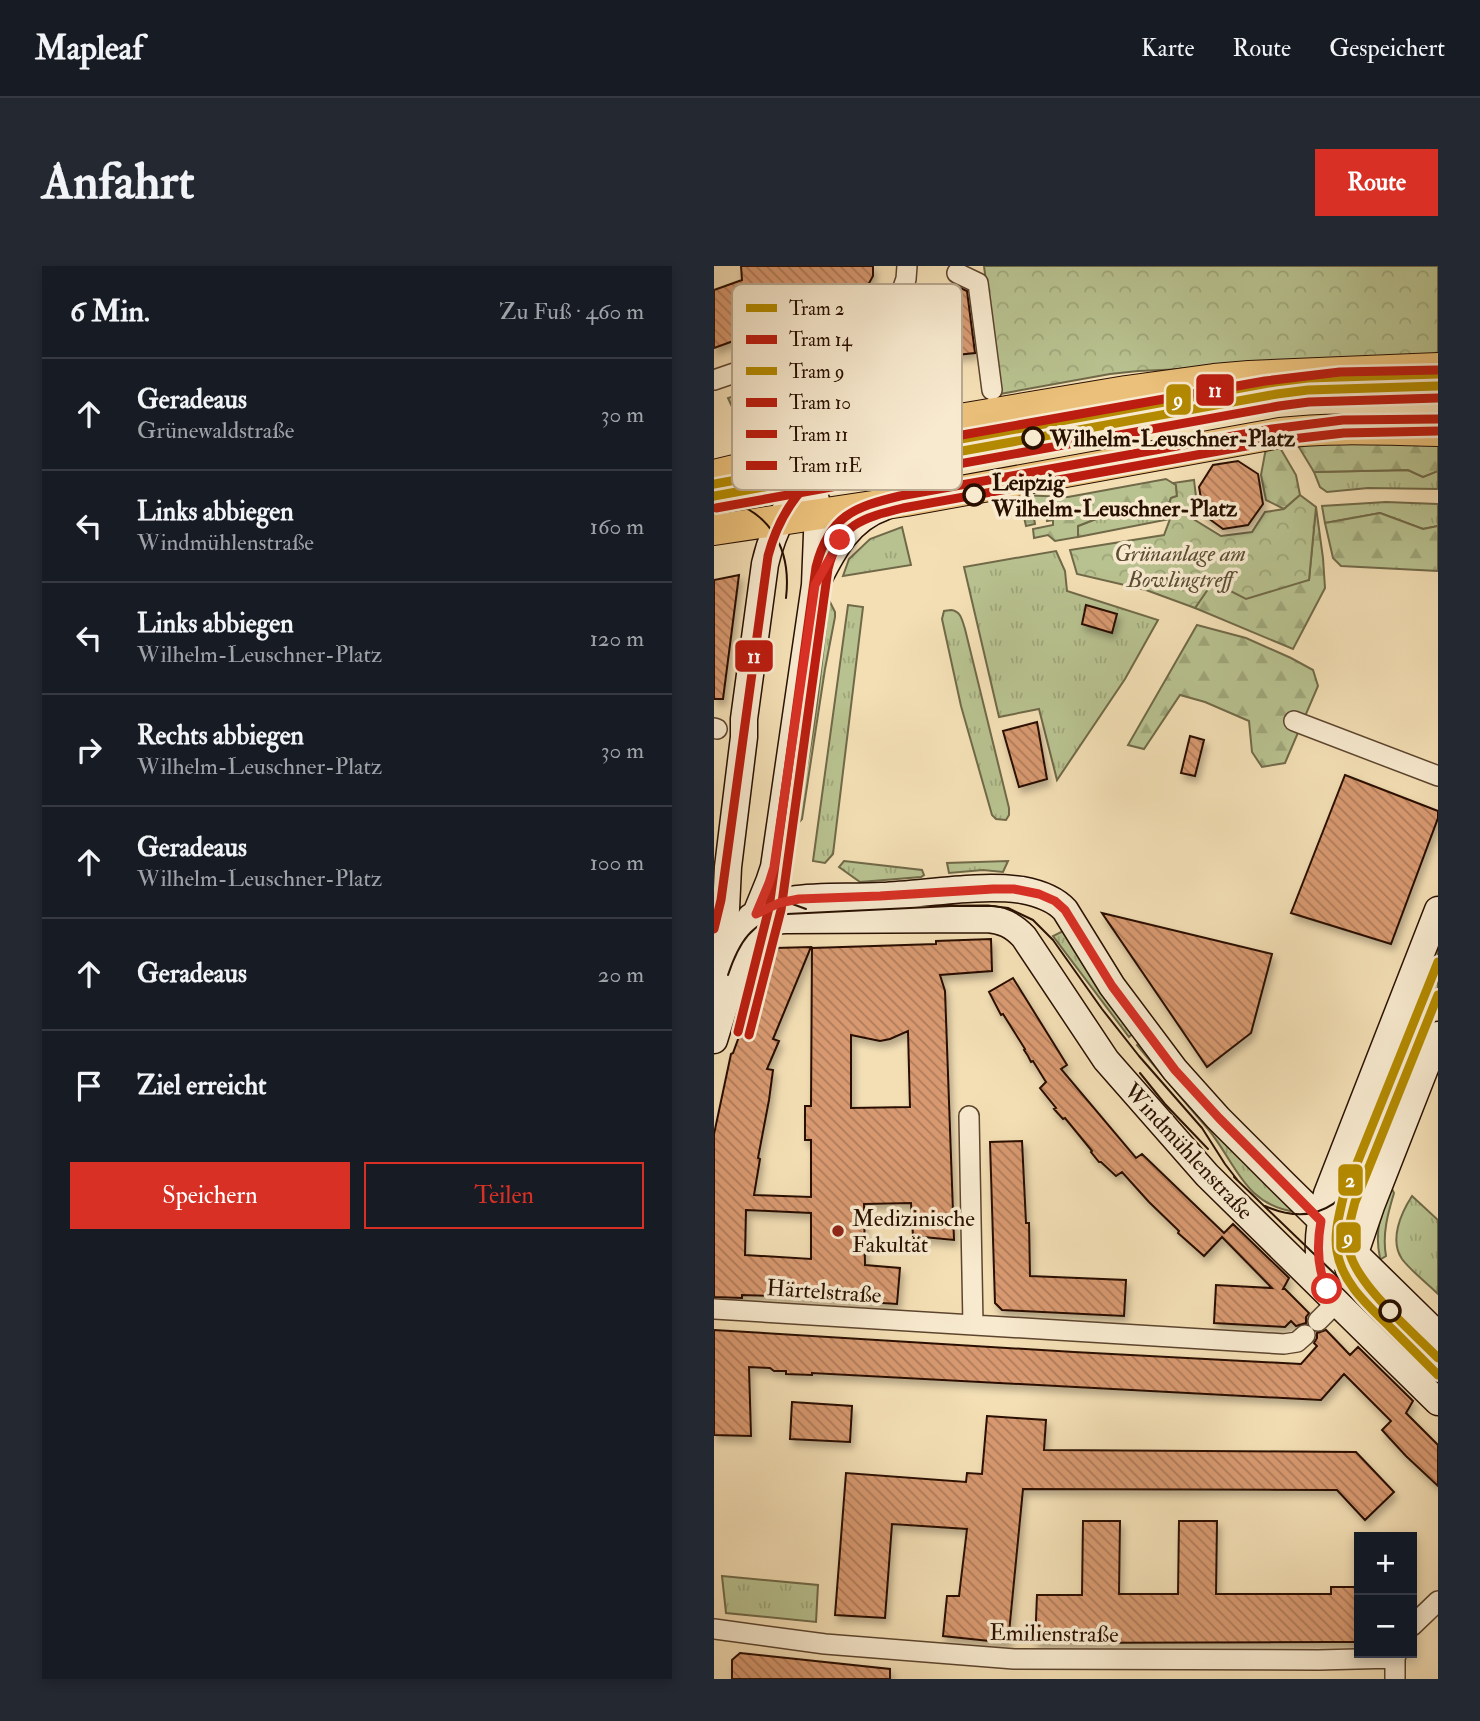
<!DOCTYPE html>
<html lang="de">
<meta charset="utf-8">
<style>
:root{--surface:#171b24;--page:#242831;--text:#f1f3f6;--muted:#9ea1a6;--line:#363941;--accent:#d93025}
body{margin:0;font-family:"IM FELL Double Pica",serif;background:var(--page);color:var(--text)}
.controls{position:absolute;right:21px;bottom:21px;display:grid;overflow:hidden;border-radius:0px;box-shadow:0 4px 10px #0003}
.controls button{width:63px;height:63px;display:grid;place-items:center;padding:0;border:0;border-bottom:2px solid var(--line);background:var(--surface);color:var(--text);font:35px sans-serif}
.stop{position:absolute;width:21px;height:21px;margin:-16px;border:5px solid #d93025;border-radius:50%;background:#fff}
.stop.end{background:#d93025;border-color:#fff;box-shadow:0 2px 7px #0008}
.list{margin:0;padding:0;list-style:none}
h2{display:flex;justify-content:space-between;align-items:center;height:91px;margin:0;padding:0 28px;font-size:30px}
h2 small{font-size:23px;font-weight:400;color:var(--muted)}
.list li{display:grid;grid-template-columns:46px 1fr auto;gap:21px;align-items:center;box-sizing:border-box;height:112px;padding:0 28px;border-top:2px solid var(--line)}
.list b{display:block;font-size:26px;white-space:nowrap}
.list p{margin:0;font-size:23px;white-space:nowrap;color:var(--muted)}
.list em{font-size:23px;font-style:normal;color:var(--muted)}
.actions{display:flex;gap:14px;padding:21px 28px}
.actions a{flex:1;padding:16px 0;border:2px solid var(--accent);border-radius:0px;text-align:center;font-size:24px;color:var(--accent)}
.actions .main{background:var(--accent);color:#fff}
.icon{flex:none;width:38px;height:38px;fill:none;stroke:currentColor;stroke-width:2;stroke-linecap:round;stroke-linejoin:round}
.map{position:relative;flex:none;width:724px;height:1413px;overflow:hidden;border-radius:0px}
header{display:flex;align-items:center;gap:42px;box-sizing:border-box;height:98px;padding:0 35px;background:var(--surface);border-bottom:2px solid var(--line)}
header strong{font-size:33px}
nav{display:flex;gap:38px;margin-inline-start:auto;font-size:24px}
.intro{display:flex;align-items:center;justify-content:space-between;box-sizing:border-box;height:168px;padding:0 42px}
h1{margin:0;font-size:49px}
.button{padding:18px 32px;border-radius:0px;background:var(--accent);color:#fff;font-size:24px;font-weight:700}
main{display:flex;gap:42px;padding:0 42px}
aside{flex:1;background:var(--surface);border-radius:0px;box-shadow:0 4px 10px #0003}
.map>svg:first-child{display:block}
.grass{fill:url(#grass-tufts);stroke:#706948;stroke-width:2}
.forest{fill:url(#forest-firs);stroke:#706948;stroke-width:2}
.park{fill:url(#park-crowns);stroke:#706948;stroke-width:2}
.building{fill:url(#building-back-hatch);stroke:#291001;stroke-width:2;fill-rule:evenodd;filter:url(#shadow)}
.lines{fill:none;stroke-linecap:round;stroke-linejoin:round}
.street-casing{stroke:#5c442e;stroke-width:22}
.secondary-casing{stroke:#291001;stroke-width:29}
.primary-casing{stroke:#291001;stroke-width:32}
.street{stroke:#f8eacf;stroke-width:19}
.secondary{stroke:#f8eacf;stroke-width:26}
.primary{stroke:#eac07a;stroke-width:30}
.tram{stroke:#291001;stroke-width:2}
.tram-1-casing{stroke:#f8eacf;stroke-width:14}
.tram-2-casing{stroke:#f8eacf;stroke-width:14}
.tram-3-casing{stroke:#f8eacf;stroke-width:14}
.tram-4-casing{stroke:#f8eacf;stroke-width:14}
.tram-5-casing{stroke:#f8eacf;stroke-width:14}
.tram-6-casing{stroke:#f8eacf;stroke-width:14}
.tram-1{stroke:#b48a00;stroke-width:9}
.tram-2{stroke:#bb1e10;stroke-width:9}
.tram-3{stroke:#b48a00;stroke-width:9}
.tram-4{stroke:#bb1e10;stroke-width:9}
.tram-5{stroke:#bb1e10;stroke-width:9}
.tram-6{stroke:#bb1e10;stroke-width:9}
.route{stroke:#d93025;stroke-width:9}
.stop-dot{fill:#f8eacf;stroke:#291001;stroke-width:3.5}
.poi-dot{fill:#8f2418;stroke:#f8eacf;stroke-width:2.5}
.labels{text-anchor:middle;stroke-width:7;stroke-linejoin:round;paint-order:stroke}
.stop-label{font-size:23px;font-weight:bold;fill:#291001;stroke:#f8eacf;text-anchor:start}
.park-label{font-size:23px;font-style:italic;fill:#5b4e33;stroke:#f8eacf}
.street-label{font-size:23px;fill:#291001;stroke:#f8eacf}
.poi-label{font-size:23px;fill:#291001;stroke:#f8eacf;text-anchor:start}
.key{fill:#f8eacf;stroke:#baa991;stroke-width:2}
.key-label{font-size:19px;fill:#291001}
.line-badge{stroke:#f8eacf;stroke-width:2.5}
.badge-label{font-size:19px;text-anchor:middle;font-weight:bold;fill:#fff}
</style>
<header>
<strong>Mapleaf</strong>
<nav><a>Karte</a><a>Route</a><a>Gespeichert</a></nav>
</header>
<div class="intro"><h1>Anfahrt</h1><a class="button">Route</a></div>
<main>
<aside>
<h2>6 Min.<small>Zu Fuß · 460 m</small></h2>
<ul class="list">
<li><svg class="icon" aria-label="ahead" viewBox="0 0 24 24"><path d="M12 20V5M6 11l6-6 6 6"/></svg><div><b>Geradeaus</b><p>Grünewaldstraße</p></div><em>30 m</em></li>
<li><svg class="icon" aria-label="left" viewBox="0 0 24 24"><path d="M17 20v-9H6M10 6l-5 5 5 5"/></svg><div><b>Links abbiegen</b><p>Windmühlenstraße</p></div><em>160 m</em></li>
<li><svg class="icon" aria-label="left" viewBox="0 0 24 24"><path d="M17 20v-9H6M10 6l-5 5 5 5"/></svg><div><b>Links abbiegen</b><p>Wilhelm-Leuschner-Platz</p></div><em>120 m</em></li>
<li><svg class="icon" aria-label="right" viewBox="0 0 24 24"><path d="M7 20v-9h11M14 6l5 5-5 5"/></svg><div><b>Rechts abbiegen</b><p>Wilhelm-Leuschner-Platz</p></div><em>30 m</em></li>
<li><svg class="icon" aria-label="ahead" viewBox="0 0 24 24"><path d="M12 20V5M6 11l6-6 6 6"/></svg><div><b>Geradeaus</b><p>Wilhelm-Leuschner-Platz</p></div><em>100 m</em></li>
<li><svg class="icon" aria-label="ahead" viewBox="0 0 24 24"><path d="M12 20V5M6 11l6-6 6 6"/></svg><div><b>Geradeaus</b></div><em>20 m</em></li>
<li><svg class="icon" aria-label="arrive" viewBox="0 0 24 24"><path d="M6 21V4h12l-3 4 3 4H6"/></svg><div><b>Ziel erreicht</b></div></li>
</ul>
<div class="actions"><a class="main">Speichern</a><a>Teilen</a></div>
</aside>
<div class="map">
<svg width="724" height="1413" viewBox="0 0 724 1413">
<defs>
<pattern id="grass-tufts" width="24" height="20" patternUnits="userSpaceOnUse" patternTransform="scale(1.75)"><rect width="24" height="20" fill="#b8c290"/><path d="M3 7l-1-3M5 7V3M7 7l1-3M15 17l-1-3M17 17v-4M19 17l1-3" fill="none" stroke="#9ea67a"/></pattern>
<pattern id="forest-firs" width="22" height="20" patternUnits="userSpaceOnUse" patternTransform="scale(1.75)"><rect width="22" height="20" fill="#b8c290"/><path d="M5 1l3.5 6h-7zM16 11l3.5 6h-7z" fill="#9ea67a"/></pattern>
<pattern id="park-crowns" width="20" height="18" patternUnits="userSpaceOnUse" patternTransform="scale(1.75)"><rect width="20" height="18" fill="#b8c290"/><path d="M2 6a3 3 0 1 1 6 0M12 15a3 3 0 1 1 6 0" fill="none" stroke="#9ea67a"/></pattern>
<pattern id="building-back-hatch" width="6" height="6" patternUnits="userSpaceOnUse" patternTransform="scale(1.75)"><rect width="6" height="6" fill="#d89970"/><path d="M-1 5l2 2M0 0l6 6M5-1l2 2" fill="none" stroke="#af7b5a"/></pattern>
<filter id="shadow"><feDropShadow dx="3" dy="5.5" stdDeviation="3.5" flood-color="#0004"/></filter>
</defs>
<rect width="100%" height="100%" fill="#f4dfb5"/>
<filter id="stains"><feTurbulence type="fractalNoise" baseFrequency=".00286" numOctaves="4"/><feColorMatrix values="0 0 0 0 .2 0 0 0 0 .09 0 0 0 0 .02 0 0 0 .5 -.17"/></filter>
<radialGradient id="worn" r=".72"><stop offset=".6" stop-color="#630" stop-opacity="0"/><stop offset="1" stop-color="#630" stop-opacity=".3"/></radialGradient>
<path class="grass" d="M694 204 709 211 724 205V223L654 222 613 226 606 221 600 206Z
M672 236 724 238V260L709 263 666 247 611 257 608 240Z
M455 238 456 253 364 271V260L387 251Z
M188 261 197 299 129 310 135 293 156 273Z
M342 285 351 305 353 325 444 354 411 413 343 514 325 443 285 451 250 301Z
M115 334 121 346V351L111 403 88 553 77 565C100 490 106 411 115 334Z
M134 339 149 341 119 588 111 597 99 595Z
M237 344C247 345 248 354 251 363L295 542V549L292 554 282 553 278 549 247 440 228 353 230 345Z
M130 595 208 604 210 609 207 611 146 616 125 601Z
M294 595 289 606 269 604 235 607 233 597Z
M351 664 419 767 415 771 339 670Z
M724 671V735L669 874 660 906 653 903 654 901 642 896 641 898 636 896Z
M426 776 582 946C530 939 522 897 494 863 470 835 446 807 423 779Z
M677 921 680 927C674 947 668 968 672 990L667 993 666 992C660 964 667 947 677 921Z
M698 930 724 954V1028C714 1018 696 1004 688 993 675 974 687 947 698 930Z
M8 1310 104 1319 102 1356 12 1347Z"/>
<path class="forest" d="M604 177 724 179V205L709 211 694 204 600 206 583 178Z
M565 180 582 209 586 229 570 243 552 234 547 209 552 182Z
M452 213 462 219 463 230 457 232 455 238 387 251 364 260V271L341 275 334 269 320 272 319 263 339 259V254L333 255 332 245 319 246 321 258 312 260 305 229 354 231Z
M602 241 609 292 611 322 579 383 481 342 498 316 595 314Z
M666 247 709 263 724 260V305L627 300 619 292 611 257Z
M483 359 532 372 577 392 599 404 604 420 571 497 548 501 538 486 535 455 491 436 466 429 430 483 414 479Z"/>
<path class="park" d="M270 0H724V92L424 105 396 108 286 128Z
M126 96C131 104 127 113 124 122 120 132 115 143 107 150 90 164 55 169 34 175L14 132Z
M480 214 484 247 481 254 507 270 538 266 551 246 570 243 586 229 602 241 595 314 532 333 499 316 481 342 432 324 363 308 356 284 450 269 456 253 455 238 457 232 463 230 462 219 459 217Z"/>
<path class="building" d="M27 0H159V10L149 28 0 82V24L28 14Z
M242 20 253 25 261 87 233 90 225 22Z
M524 195 544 208 549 238 534 259 509 263 490 249 485 221 499 199Z
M25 309 9 433H0V314Z
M372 339 403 348 398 367 368 358Z
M323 456 333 513 305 521 289 465Z
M476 470 490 474 481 510 467 507Z
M631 509 724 545V552L677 678 577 647Z
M388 647 558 688 537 767 493 801Z
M277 673 278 705 226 709 231 725 240 974 199 970 197 937 150 938 151 999 186 1002 183 1038 62 1030 28 1029V1032L0 1031V868L17 788 19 787 46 713 61 682 97 681 59 773 65 775 53 803 59 804 55 834 44 892 46 893 40 929 97 931V874H91V840H97L98 682 222 678V675ZM194 765 196 841 137 842V769L166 775 176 773ZM32 944 97 947V993L31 989Z
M299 712 353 799 347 803 422 892 428 888 510 967 519 958 575 1012 569 1023H571L595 1047 592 1051V1057L582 1060 577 1055 571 1061 500 1057 502 1019 558 1022 508 971 490 990 464 967 465 965 435 936 408 906 402 910 387 896H385L377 886 378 885 351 852 349 853 340 843 342 842 326 822 332 816 319 795 317 796 314 790 310 784 311 783 289 748 287 749 275 726Z
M308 875 312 957H315L316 1010 412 1014 410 1050 288 1044 281 1037 276 876Z
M0 1064 360 1086 587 1098 603 1080 600 1077 603 1072V1067L612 1064 636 1089 644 1081 699 1135 692 1147 724 1179V1220L692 1190 668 1164 677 1155 630 1108 607 1134 98 1107V1109L72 1108V1105H60L56 1102 35 1101 37 1170 0 1169Z
M78 1136 138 1140 136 1176 76 1173Z
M273 1150 332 1154 330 1184 642 1186 680 1226 651 1254 623 1224 309 1223 294 1377 229 1370 233 1330H245L253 1263 178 1258 171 1352 121 1349 132 1207 252 1216 253 1207 268 1208Z
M369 1255H406L405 1328H464L465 1255H503L502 1328H617V1321H645V1373L640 1376H615L321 1377 323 1329H368Z
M26 1387 176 1403V1413H18V1394Z"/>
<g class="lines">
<defs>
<path id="street" d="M243 7 264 17 278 124
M0 114 137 67 152 66 171 73
M130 178 171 73 192 13 193 0
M580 455 724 510
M0 462 3 463
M255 850 259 1059
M0 1043 570 1078 583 1076 591 1069
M604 1055 623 1036
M698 1360 724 1335
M0 1363 111 1378 300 1393 605 1394 681 1392
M681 1413V1392L683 1387"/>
<path id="secondary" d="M104 314C119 284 135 253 170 241
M37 651C50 644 63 636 77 634 107 629 138 632 168 630 212 628 265 618 308 624 324 627 340 632 351 644L398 720 461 804 504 852 570 918 724 1069
M11 664 44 656 71 654 273 653C288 654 299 659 310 671L392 794 493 909 724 1136
M1 720 11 664 14 601 30 471V453L51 298C59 263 77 228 102 202
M0 774 28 682 55 616 60 601 101 319 104 243 100 226 93 213 89 209 79 203 69 199 47 198
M628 993 636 990 643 981 657 940 724 769
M615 1028C599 997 604 960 613 928L724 644"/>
<path id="primary" d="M0 209 204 160 412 125 500 113 535 110 724 102
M0 264 192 235 566 167C619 161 671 164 724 165"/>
</defs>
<use href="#street" class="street-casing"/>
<use href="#secondary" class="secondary-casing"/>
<use href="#primary" class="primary-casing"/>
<use href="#street" class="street"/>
<use href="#secondary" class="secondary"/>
<use href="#primary" class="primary"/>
<path class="tram" d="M0 233C54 239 78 281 72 332
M53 621 73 636 92 643
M14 709C25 676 37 656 73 648L237 640H278L294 642 319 654 339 674 388 743 425 790 488 862 511 898 525 916
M426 807 451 838 494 883
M520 911 651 1037
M551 940C594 959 625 944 647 906"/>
<defs>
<path id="tram-1" d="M0 230 563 128 594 124 724 120
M724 696 629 932C625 950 620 967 623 985 628 1018 656 1041 678 1063 693 1078 709 1094 724 1109"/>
<path id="tram-2" d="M2 242 565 140 595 136 724 132"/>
<path id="tram-3" d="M0 218 561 116 594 112 724 108
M724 729 641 936C637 951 632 968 635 984 642 1019 699 1066 724 1092"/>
<path id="tram-4" d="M24 766 55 642 102 301C115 250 140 241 186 230L558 163 629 154 724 153"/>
<path id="tram-5" d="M0 663 7 634 54 290C64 252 86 215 123 198 140 190 158 186 175 182L551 115 626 106 723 104"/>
<path id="tram-6" d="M35 769 67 644 114 303C125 258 148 252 189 242L560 175 630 167 724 165"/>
</defs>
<use href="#tram-1" class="tram-1-casing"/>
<use href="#tram-2" class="tram-2-casing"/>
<use href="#tram-3" class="tram-3-casing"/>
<use href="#tram-4" class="tram-4-casing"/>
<use href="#tram-5" class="tram-5-casing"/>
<use href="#tram-6" class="tram-6-casing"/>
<use href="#tram-1" class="tram-1"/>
<use href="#tram-2" class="tram-2"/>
<use href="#tram-3" class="tram-3"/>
<use href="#tram-4" class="tram-4"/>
<use href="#tram-5" class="tram-5"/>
<use href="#tram-6" class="tram-6"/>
</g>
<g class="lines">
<path class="route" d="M126 274 101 319 60 601 55 617 42 648 65 637 85 633 166 630 279 623H300L325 628 341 635 351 644 398 720 461 804 505 852 607 955C603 977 603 1002 613 1023"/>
</g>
<g class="stop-dot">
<circle cx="319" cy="172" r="10"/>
<circle cx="260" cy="229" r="10"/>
<circle cx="676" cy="1045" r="10"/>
</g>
<circle class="poi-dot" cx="124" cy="965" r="7"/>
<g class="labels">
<g class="stop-label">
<text x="336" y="180">Wilhelm-Leuschner-Platz</text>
<text x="278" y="224">Leipzig<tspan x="278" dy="26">Wilhelm-Leuschner-Platz</tspan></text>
</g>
<g class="park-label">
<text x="466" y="295">Grünanlage am<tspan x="466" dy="26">Bowlingtreff</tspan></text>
</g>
<g class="street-label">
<text transform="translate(475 885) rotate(47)" y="8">Windmühlenstraße</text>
<text transform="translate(110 1025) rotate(4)" y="8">Härtelstraße</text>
<text transform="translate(340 1367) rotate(1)" y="8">Emilienstraße</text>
</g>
<g class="poi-label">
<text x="138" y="960">Medizinische<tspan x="138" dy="26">Fakultät</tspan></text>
</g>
</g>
<rect x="18" y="18" width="230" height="206" rx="10" class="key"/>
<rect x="32" y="38" width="31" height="8" fill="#b48a00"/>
<rect x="32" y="69" width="31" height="9" fill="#bb1e10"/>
<rect x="32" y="101" width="31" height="8" fill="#b48a00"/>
<rect x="32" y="132" width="31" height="9" fill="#bb1e10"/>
<rect x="32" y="164" width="31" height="8" fill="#bb1e10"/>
<rect x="32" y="195" width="31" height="9" fill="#bb1e10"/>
<g class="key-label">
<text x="75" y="49">Tram 2</text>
<text x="75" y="80">Tram 14</text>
<text x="75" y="112">Tram 9</text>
<text x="75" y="143">Tram 10</text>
<text x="75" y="175">Tram 11</text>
<text x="75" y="206">Tram 11E</text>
</g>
<g class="line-badge">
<rect x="481" y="107" width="40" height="34" rx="7" fill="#bb1e10"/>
<rect x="451" y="117" width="27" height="33" rx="7" fill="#b48a00"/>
<rect x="20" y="373" width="40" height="34" rx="7" fill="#bb1e10"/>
<rect x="623" y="897" width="27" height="34" rx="7" fill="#b48a00"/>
<rect x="621" y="955" width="27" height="33" rx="7" fill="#b48a00"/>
</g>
<g class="badge-label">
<text x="501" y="131">11</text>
<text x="464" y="140">9</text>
<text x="40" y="397">11</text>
<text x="636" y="921">2</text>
<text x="634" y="978">9</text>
</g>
<rect width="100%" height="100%" filter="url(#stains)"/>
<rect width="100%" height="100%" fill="url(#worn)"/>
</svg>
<div class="controls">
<button>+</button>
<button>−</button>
</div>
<div class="stop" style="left:613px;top:1023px"></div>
<div class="stop end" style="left:126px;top:274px"></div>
</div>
</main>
